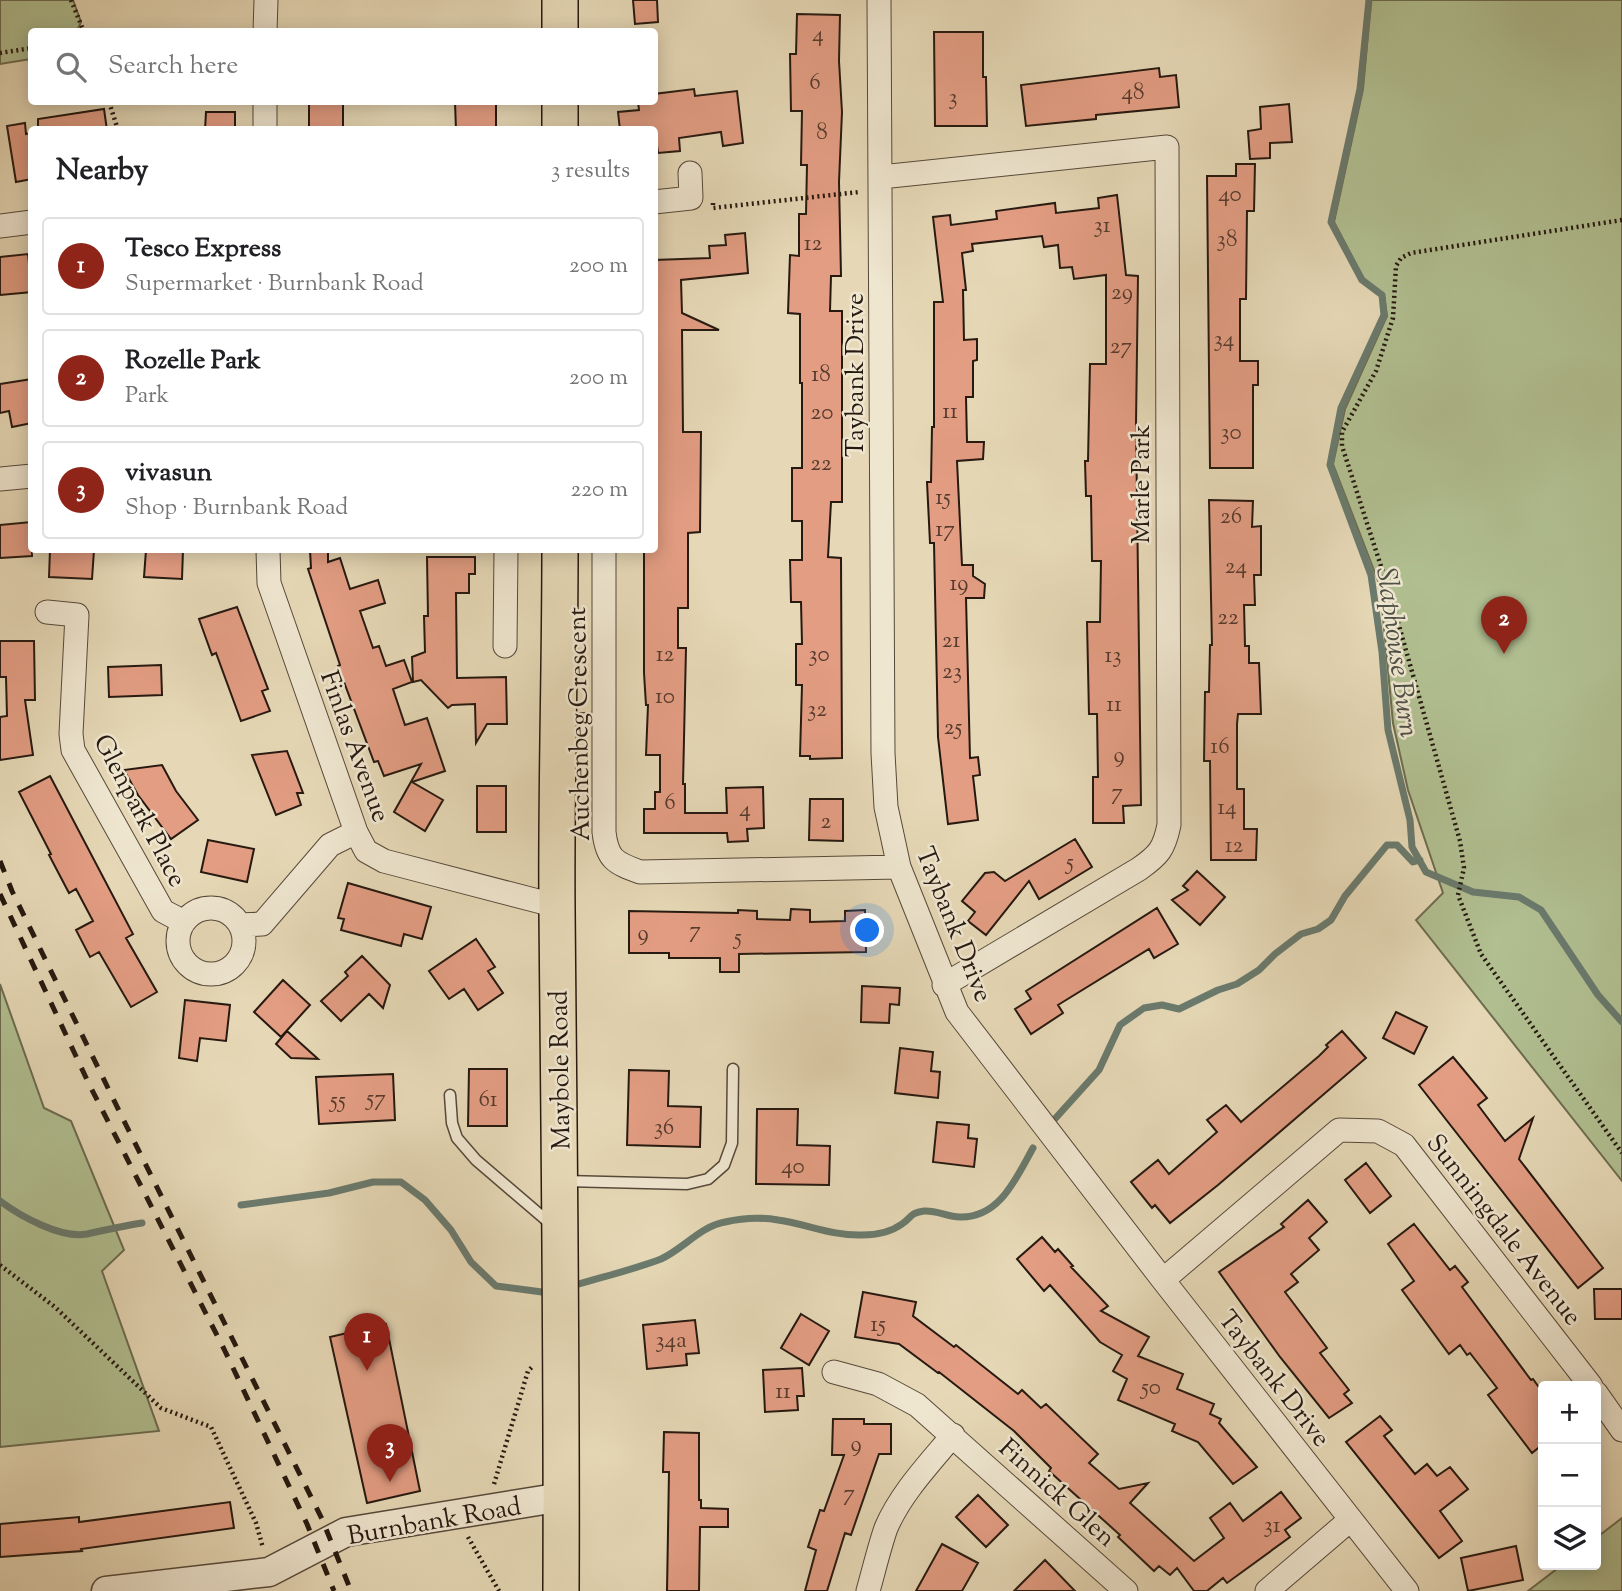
<!DOCTYPE html>
<meta charset="utf-8">
<style>
:root{--surface:#fff;--page:#f6f6f6;--text:#202124;--muted:#757577;--line:#e0e0e0;--accent:#8f2418}
body{margin:0;font-family:"Sorts Mill Goudy",serif;background:var(--page);color:var(--text)}
.controls{position:absolute;right:21px;bottom:21px;display:grid;overflow:hidden;border-radius:7px;box-shadow:0 4px 18px #0003}
.controls button{width:63px;height:63px;display:grid;place-items:center;padding:0;border:0;border-bottom:2px solid var(--line);background:var(--surface);color:var(--text);font:35px sans-serif}
.you{position:absolute;left:868px;top:931px;width:24px;height:24px;margin:-18px;border:5px solid #fff;border-radius:50%;background:#1a73e8;box-shadow:0 0 0 10px #1a73e833}
.badge{display:grid;place-items:center;width:46px;height:46px;border-radius:50%;background:var(--accent);color:#fff;font-size:23px;font-weight:700}
.pin{position:absolute;translate:-50% -58px;filter:drop-shadow(0 2px 4px #0008)}
.pin::after{content:'';position:absolute;top:37px;width:24px;height:21px;background:inherit;clip-path:polygon(0 0,100% 0,50% 100%)}
.list{margin:0;padding:0;list-style:none}
h2{display:flex;justify-content:space-between;align-items:center;height:91px;margin:0;padding:0 28px;font-size:30px}
h2 small{font-size:23px;font-weight:400;color:var(--muted)}
.list li{display:grid;grid-template-columns:46px 1fr auto;gap:21px;align-items:center;box-sizing:border-box;height:98px;margin:0 14px 14px;padding:0 14px;border:2px solid var(--line);border-radius:7px}
.list b{display:block;font-size:26px;white-space:nowrap}
.list p{margin:0;font-size:23px;white-space:nowrap;color:var(--muted)}
.list em{font-size:23px;font-style:normal;color:var(--muted)}
.icon{flex:none;width:38px;height:38px;fill:none;stroke:currentColor;stroke-width:2;stroke-linecap:round;stroke-linejoin:round}
.map{position:relative;flex:none;width:1622px;height:1591px;overflow:hidden}
.search{position:absolute;background:var(--surface);box-shadow:0 4px 18px #0003;left:28px;top:28px;width:630px;height:77px;display:flex;align-items:center;gap:18px;box-sizing:border-box;padding:0 24px;border-radius:7px;color:var(--muted);font-size:26px}
.panel{position:absolute;background:var(--surface);box-shadow:0 4px 18px #0003;left:28px;top:126px;width:630px;height:427px;border-radius:7px}
.map>svg:first-child{display:block}
.green{fill:#b1bf91;stroke:#6c6c50;stroke-width:2}
.lines{fill:none;stroke-linecap:round;stroke-linejoin:round}
.stream{stroke:#6a7a6d;stroke-width:7}
.building{fill:#e39d83;stroke:#261910;stroke-width:2}
.service-casing{stroke:#56493a;stroke-width:13}
.minor-casing{stroke:#56493a;stroke-width:25}
.tertiary-casing{stroke:#56493a;stroke-width:31}
.primary-casing{stroke:#261910;stroke-width:38}
.path{stroke:#261910;stroke-width:4.5;stroke-dasharray:2 3.5;stroke-linecap:butt}
.service{stroke:#efe6d0;stroke-width:10}
.minor{stroke:#efe6d0;stroke-width:23}
.tertiary{stroke:#efe6d0;stroke-width:28}
.primary{stroke:#e6d8b6;stroke-width:35}
.rail{stroke:#261910;stroke-width:5;stroke-dasharray:12 12;stroke-linecap:butt}
.labels{text-anchor:middle;stroke-width:5;stroke-linejoin:round;paint-order:stroke}
.number-label{font-size:23px;fill:#553a2d}
.street-label{font-size:26px;fill:#261910;stroke:#efe6d0}
.water-label{font-size:28px;font-style:italic;fill:#4e5146;stroke:#efe6d0}
</style>
<div class="map">
<svg width="1622" height="1591" viewBox="0 0 1622 1591">
<rect width="100%" height="100%" fill="#e6d8b6"/>
<filter id="stains"><feTurbulence type="fractalNoise" baseFrequency=".00286" numOctaves="4"/><feColorMatrix values="0 0 0 0 .2 0 0 0 0 .09 0 0 0 0 .02 0 0 0 .5 -.17"/></filter>
<radialGradient id="worn" r=".72"><stop offset=".6" stop-color="#630" stop-opacity="0"/><stop offset="1" stop-color="#630" stop-opacity=".3"/></radialGradient>
<path class="green" d="M0 0H73L81 22 77 31 32 32 31 59 0 64Z
M1371 0H1622V1181L1416 920 1443 893 1408 790 1393 723 1380 586 1333 464 1345 409 1387 316 1384 294 1363 278 1334 222 1363 89Z
M0 984 44 1108 71 1121 124 1250 102 1271 159 1431 0 1447Z
M1622 1518V1591H1528L1562 1565H1596V1538Z"/>
<g class="lines">
<path class="stream" d="M1369 0 1360 89 1331 222 1362 280 1382 295 1384 315 1341 408 1330 465 1371 575 1382 652 1388 730 1410 820 1412 847 1426 872 1473 892 1519 897 1541 910 1598 995 1622 1022
M1053 1121 1099 1070 1120 1025 1144 1008 1162 1005 1179 1009 1218 990 1237 984 1259 970 1275 954 1301 934 1318 929 1331 920 1345 896 1387 845H1397L1413 862 1420 860
M0 1201C20 1216 61 1239 87 1234 105 1230 123 1226 142 1223
M241 1205 329 1193 373 1182H401L425 1200 451 1230 471 1262 496 1286 542 1292
M579 1284C606 1276 635 1269 661 1259 683 1249 701 1226 725 1222 742 1218 761 1217 778 1220 807 1224 832 1236 862 1235 875 1235 891 1232 902 1224 912 1217 910 1213 924 1211 937 1210 947 1217 960 1217 1000 1218 1016 1178 1033 1148"/>
</g>
<path class="building" d="M633 0H657L658 22 635 24Z
M797 14 840 15 839 61 842 112 839 182 841 276H831L830 311H842V502H831L828 557 841 558 842 758 810 759V756H800L802 685H796V644H802L801 602H791L790 560H802V521H792V468H802V383H800V314L788 313 790 255 799 256V214H806L807 165H801L802 111H791L790 54H796Z
M934 32H983V77H986L987 126H935Z
M1159 68 1160 77 1176 75 1179 107 1096 115V119L1026 126 1021 85Z
M694 89 695 96 737 91 743 143 723 146 721 132 679 138 680 151 658 153 655 130H620L618 112 639 110 638 102H654V94Z
M309 102H343V130H309Z
M455 102H496V130H456Z
M1289 104 1292 142 1270 143V158L1250 159 1248 131 1261 129 1260 107Z
M104 109 107 130H38V119Z
M206 112H235V130H205Z
M25 123 26 134 32 133V179L16 182 7 126Z
M1236 164H1255L1254 211H1247L1246 299H1240V361H1258V385H1253V468H1210L1207 176H1236Z
M1117 195 1126 275 1138 276 1136 424 1141 805 1123 806 1124 823H1093V777H1098L1097 714H1089L1087 622H1100L1101 561H1092L1091 496H1086L1085 461H1088L1090 364H1106V275L1074 279 1072 267 1060 268 1058 245 1044 247 1042 236 972 244 973 251 962 253 966 290H963L964 340 977 339V360L973 361V397H966L967 442H984L983 459 957 461 962 565H973V576L985 584 984 598H966L970 758 978 757 980 775 973 776 978 820 948 824 938 737 934 543H930L927 482H931L932 427H934V302H943L933 217 950 215 951 225 997 219 996 211 1055 203 1056 213 1099 208 1098 198Z
M745 233 748 273 681 280 682 313 719 330H682L683 432H701L700 532 688 533V608H678V648H686L683 784H685V813H727L726 788 763 787 764 828 747 829 748 841 728 842 727 833H644V809H655V792H660V755H646L648 705H646L644 673V550H654V260L710 258 709 246 726 245 725 235Z
M28 254 32 292 0 295V257Z
M32 379V423L12 427 9 411 0 413V384Z
M1209 500 1253 501 1252 527 1261 526V575H1254L1255 605H1244L1245 646H1249V663H1259L1261 714H1238L1237 724V789H1244V829H1257L1256 860H1211L1210 761H1204L1205 692H1209L1210 645H1212Z
M31 522 32 556 0 558V525Z
M50 550H94L92 579 49 577Z
M146 550H183L182 579 144 577Z
M310 550H328V562L340 558 350 589 378 580 385 603 360 611 373 648 379 646 386 666 404 660 412 682 393 689 405 725 427 718 445 771 412 782 443 800 425 831 394 812 421 764 384 776 378 761 374 762 338 666 340 665 308 569 311 568Z
M427 557H475V574H469V593H456L457 678 506 677 507 724H487L476 743 475 704 452 705 448 708 421 680 413 682 412 657 425 652 424 616H428Z
M237 607 268 689 262 691 270 711 241 721 216 653 212 655 199 619Z
M0 641H34L35 700H25L33 755 0 760V717L7 716 6 677H0Z
M161 665 162 695 109 697 108 667Z
M287 751 303 793H297L301 805 276 815 252 755Z
M162 765 176 791 198 820 171 839 138 795 124 770Z
M50 776 133 934 126 938 157 992 131 1007 99 952 90 957 76 930 93 921 76 889 69 893 49 855 51 854 19 792Z
M477 786H506V832H477Z
M810 799H843V841L809 840Z
M1075 839 1092 867 1039 899 1029 881 986 935 968 921 975 912 962 901 985 873 994 872 1005 881Z
M208 840 254 849 247 882 201 872Z
M1197 871 1225 897 1200 925 1172 900 1188 890 1183 886Z
M348 883 431 907 422 939 404 934 401 946 341 930 344 919 338 918Z
M1157 908 1178 944 1154 958 1149 949 1058 1005 1063 1013 1031 1034 1015 1009 1031 999 1026 991Z
M791 909 810 910V922L845 921V911L865 910 866 952 739 954V972H720V958H669V953H629V911L738 913V910L757 911V919L790 920Z
M476 939 495 967 488 971 503 993 478 1010 464 989 449 999 429 971Z
M362 956 390 985 383 1008 369 994 341 1021 321 1001 348 976 345 972Z
M283 980 310 1005 281 1037 254 1012Z
M862 986 900 988 899 1005 890 1004 889 1023 861 1022Z
M185 1000 230 1005 226 1041 200 1038 197 1061 179 1058Z
M1396 1012 1427 1027 1414 1054 1383 1038Z
M287 1031 318 1059 291 1058 276 1044Z
M1342 1031 1366 1058 1218 1185 1170 1223 1155 1205 1152 1208 1131 1182 1158 1160 1169 1174 1217 1132 1207 1120 1226 1105 1241 1122 1319 1056 1328 1047 1326 1045Z
M900 1048 933 1052 931 1071 940 1072 938 1098 895 1093Z
M1453 1057 1487 1098 1478 1105 1505 1141 1533 1118 1519 1159 1603 1268 1578 1288 1419 1085Z
M469 1069H507V1126H468Z
M629 1070 669 1071 668 1106 701 1107 700 1147 627 1145Z
M393 1074 395 1120 319 1124 316 1077Z
M757 1109H798L797 1145 830 1146 829 1185 756 1184Z
M937 1122 969 1125 968 1138 977 1139 974 1167 933 1162Z
M1366 1163 1391 1196 1370 1213 1345 1180Z
M1308 1200 1327 1222 1309 1238 1319 1250 1291 1274 1298 1282 1285 1292 1327 1348 1320 1353 1349 1390 1344 1394 1352 1403 1329 1418 1280 1357 1219 1272 1284 1227 1281 1224Z
M1414 1224 1450 1270 1455 1266 1468 1282 1462 1287 1531 1380 1533 1379 1543 1393V1444L1532 1453 1488 1395 1497 1388 1470 1353 1467 1355 1460 1345 1449 1354 1402 1290 1414 1281 1388 1244Z
M1042 1237 1055 1252 1058 1249 1073 1266 1071 1267 1108 1306 1101 1311 1149 1337 1138 1356 1183 1374 1177 1389 1214 1404 1210 1414 1221 1419 1219 1423 1257 1467 1233 1484 1198 1442 1172 1431 1175 1424 1118 1400 1127 1379 1113 1371 1122 1355 1100 1342 1050 1285 1044 1291 1017 1259Z
M1594 1289H1622V1319H1595Z
M863 1292 916 1302 913 1316 954 1347 956 1345 1018 1394 1022 1390 1041 1408 1046 1404 1098 1454 1089 1463 1119 1489 1148 1483 1130 1503 1194 1561 1224 1538 1210 1518 1230 1503 1243 1521 1281 1492 1301 1518 1285 1530 1290 1537 1227 1583 1223 1578 1207 1591H1194L1177 1568 1170 1575 1159 1566 1154 1571 1118 1537 1120 1535 1049 1471 1051 1468 1014 1431 939 1372 938 1373 899 1344 855 1337Z
M801 1314 829 1331 809 1365 781 1348Z
M695 1320 699 1353 686 1354 687 1365 647 1369 643 1325Z
M386 1324 420 1491 367 1503 330 1337Z
M802 1368 804 1396H797L798 1410 765 1412 763 1370Z
M1380 1416 1392 1430 1384 1436 1415 1474 1427 1464 1437 1476 1450 1467 1468 1489 1440 1511 1462 1541 1439 1558 1346 1442Z
M833 1419H864V1424H891V1454H879L851 1535 845 1533 827 1591H805L816 1550 808 1547 820 1510 824 1511 844 1455H832Z
M664 1432 699 1433V1500H701V1508L728 1509V1527H700L699 1591H667L669 1472H663Z
M978 1495 1008 1525 986 1547 956 1517Z
M230 1502 234 1528 81 1549 82 1551 0 1557V1524L79 1517V1522Z
M942 1544 978 1563 962 1591H916Z
M1516 1546 1523 1580 1468 1591 1461 1558Z
M1045 1560 1075 1591H1014Z"/>
<g class="lines">
<defs>
<path id="service" d="M564 719 603 718
M450 1095 452 1123 457 1138 476 1160 552 1225
M564 1181 687 1184 708 1179 724 1165 732 1143 733 1069"/>
<path id="minor" d="M879 0 883 753 886 807 899 867 957 1012 1163 1280 1407 1591
M265 32 266 0
M265 130V102
M881 177 1167 147 1169 825C1164 849 1159 855 1139 869L944 985
M654 202 691 198 690 173
M0 226 32 222
M0 479 32 476
M268 550 269 583 356 832 366 851 384 861 557 906
M604 550V832C607 859 615 863 640 872L899 867
M47 612 77 615 71 734 73 750 163 911 184 922
M505 646 506 550
M178 941a33 33 0 1 1 66 0a33 33 0 1 1-66 0Z
M240 925 262 924 330 845 356 832
M1163 1280 1339 1130 1378 1131 1404 1145 1591 1386
M834 1372 878 1384 917 1405 1126 1591
M1596 1393 1622 1430
M868 1591C874 1570 879 1548 886 1528 901 1493 929 1464 953 1435
M1267 1591 1350 1520"/>
<path id="tertiary" d="M106 1591 269 1572 346 1532 562 1497"/>
<path id="primary" d="M560 32V0
M560 130V102
M560 550C560 669 556 789 557 909 559 1136 562 1364 561 1591"/>
</defs>
<use href="#service" class="service-casing"/>
<use href="#minor" class="minor-casing"/>
<use href="#tertiary" class="tertiary-casing"/>
<use href="#primary" class="primary-casing"/>
<path class="path" d="M71 0 84 32
M0 53 32 48
M109 102 118 130
M713 203V208L859 192
M1622 220 1411 253 1401 258 1396 266 1393 318 1376 371 1342 432V446L1390 594 1460 841 1464 868 1458 895 1481 954 1622 1153
M0 1265 55 1307 161 1408 211 1427 256 1523 263 1548
M494 1484 528 1371 532 1367
M468 1537 499 1591"/>
<use href="#service" class="service"/>
<use href="#minor" class="minor"/>
<use href="#tertiary" class="tertiary"/>
<use href="#primary" class="primary"/>
<path class="rail" d="M0 861 12 891 126 1125 322 1519 351 1591
M0 894 89 1084 224 1349 307 1524 334 1591"/>
</g>
<g class="labels">
<g class="number-label">
<text x="818" y="41">4</text>
<text x="815" y="89">6</text>
<text x="1133" y="99">48</text>
<text x="953" y="104">3</text>
<text x="822" y="139">8</text>
<text x="1230" y="201">40</text>
<text x="1102" y="232">31</text>
<text x="1227" y="246">38</text>
<text x="813" y="250">12</text>
<text x="1122" y="299">29</text>
<text x="1224" y="346">34</text>
<text x="1121" y="353">27</text>
<text x="821" y="381">18</text>
<text x="950" y="418">11</text>
<text x="822" y="419">20</text>
<text x="1231" y="439">30</text>
<text x="821" y="470">22</text>
<text x="943" y="504">15</text>
<text x="1231" y="523">26</text>
<text x="945" y="536">17</text>
<text x="1236" y="573">24</text>
<text x="959" y="590">19</text>
<text x="1228" y="624">22</text>
<text x="951" y="647">21</text>
<text x="665" y="661">12</text>
<text x="819" y="661">30</text>
<text x="1113" y="662">13</text>
<text x="952" y="678">23</text>
<text x="665" y="703">10</text>
<text x="1114" y="711">11</text>
<text x="817" y="716">32</text>
<text x="953" y="734">25</text>
<text x="1220" y="753">16</text>
<text x="1119" y="762">9</text>
<text x="1117" y="799">7</text>
<text x="670" y="809">6</text>
<text x="1227" y="814">14</text>
<text x="745" y="816">4</text>
<text x="826" y="828">2</text>
<text x="1234" y="852">12</text>
<text x="1070" y="869">5</text>
<text x="695" y="937">7</text>
<text x="643" y="940">9</text>
<text x="738" y="944">5</text>
<text x="376" y="1105">57</text>
<text x="488" y="1106">61</text>
<text x="338" y="1107">55</text>
<text x="664" y="1134">36</text>
<text x="793" y="1173">40</text>
<text x="878" y="1331">15</text>
<text x="671" y="1347">34a</text>
<text x="1151" y="1394">50</text>
<text x="783" y="1398">11</text>
<text x="856" y="1451">9</text>
<text x="849" y="1500">7</text>
<text x="1272" y="1532">31</text>
</g>
<g class="street-label">
<text transform="translate(854 375) rotate(-90)" y="9">Taybank Drive</text>
<text transform="translate(1140 484) rotate(-90)" y="9">Marle Park</text>
<text transform="translate(578 724) rotate(-91)" y="9">Auchenbeg Crescent</text>
<text transform="translate(356 746) rotate(70)" y="9">Finlas Avenue</text>
<text transform="translate(141 810) rotate(62)" y="9">Glenpark Place</text>
<text transform="translate(955 924) rotate(68)" y="9">Taybank Drive</text>
<text transform="translate(559 1070) rotate(-91)" y="9">Maybole Road</text>
<text transform="translate(1505 1229) rotate(52)" y="9">Sunningdale Avenue</text>
<text transform="translate(1275 1378) rotate(52)" y="9">Taybank Drive</text>
<text transform="translate(1058 1492) rotate(42)" y="9">Finnick Glen</text>
<text transform="translate(434 1520) rotate(-10)" y="9">Burnbank Road</text>
</g>
<g class="water-label">
<text transform="translate(1399 652) rotate(82)" y="10">Slaphouse Burn</text>
</g>
</g>
<rect width="100%" height="100%" filter="url(#stains)"/>
<rect width="100%" height="100%" fill="url(#worn)"/>
</svg>
<div class="controls">
<button>+</button>
<button>−</button>
<button><svg class="icon" aria-label="layers" viewBox="0 0 24 24"><path d="M12 4l9 5-9 5-9-5zM3 14l9 5 9-5"/></svg></button>
</div>
<div class="you"></div>
<div class="pin badge" style="left:367px;top:1371px">1</div>
<div class="pin badge" style="left:1504px;top:654px">2</div>
<div class="pin badge" style="left:390px;top:1482px">3</div>
<div class="search"><svg class="icon" aria-label="search" viewBox="0 0 24 24"><circle cx="10" cy="10" r="6"/><path d="M15 15l6 6"/></svg>Search here</div>
<section class="panel">
<h2>Nearby<small>3 results</small></h2>
<ul class="list">
<li><span class="badge">1</span><div><b>Tesco Express</b><p>Supermarket · Burnbank Road</p></div><em>200 m</em></li>
<li><span class="badge">2</span><div><b>Rozelle Park</b><p>Park</p></div><em>200 m</em></li>
<li><span class="badge">3</span><div><b>vivasun</b><p>Shop · Burnbank Road</p></div><em>220 m</em></li>
</ul>
</section>
</div>
